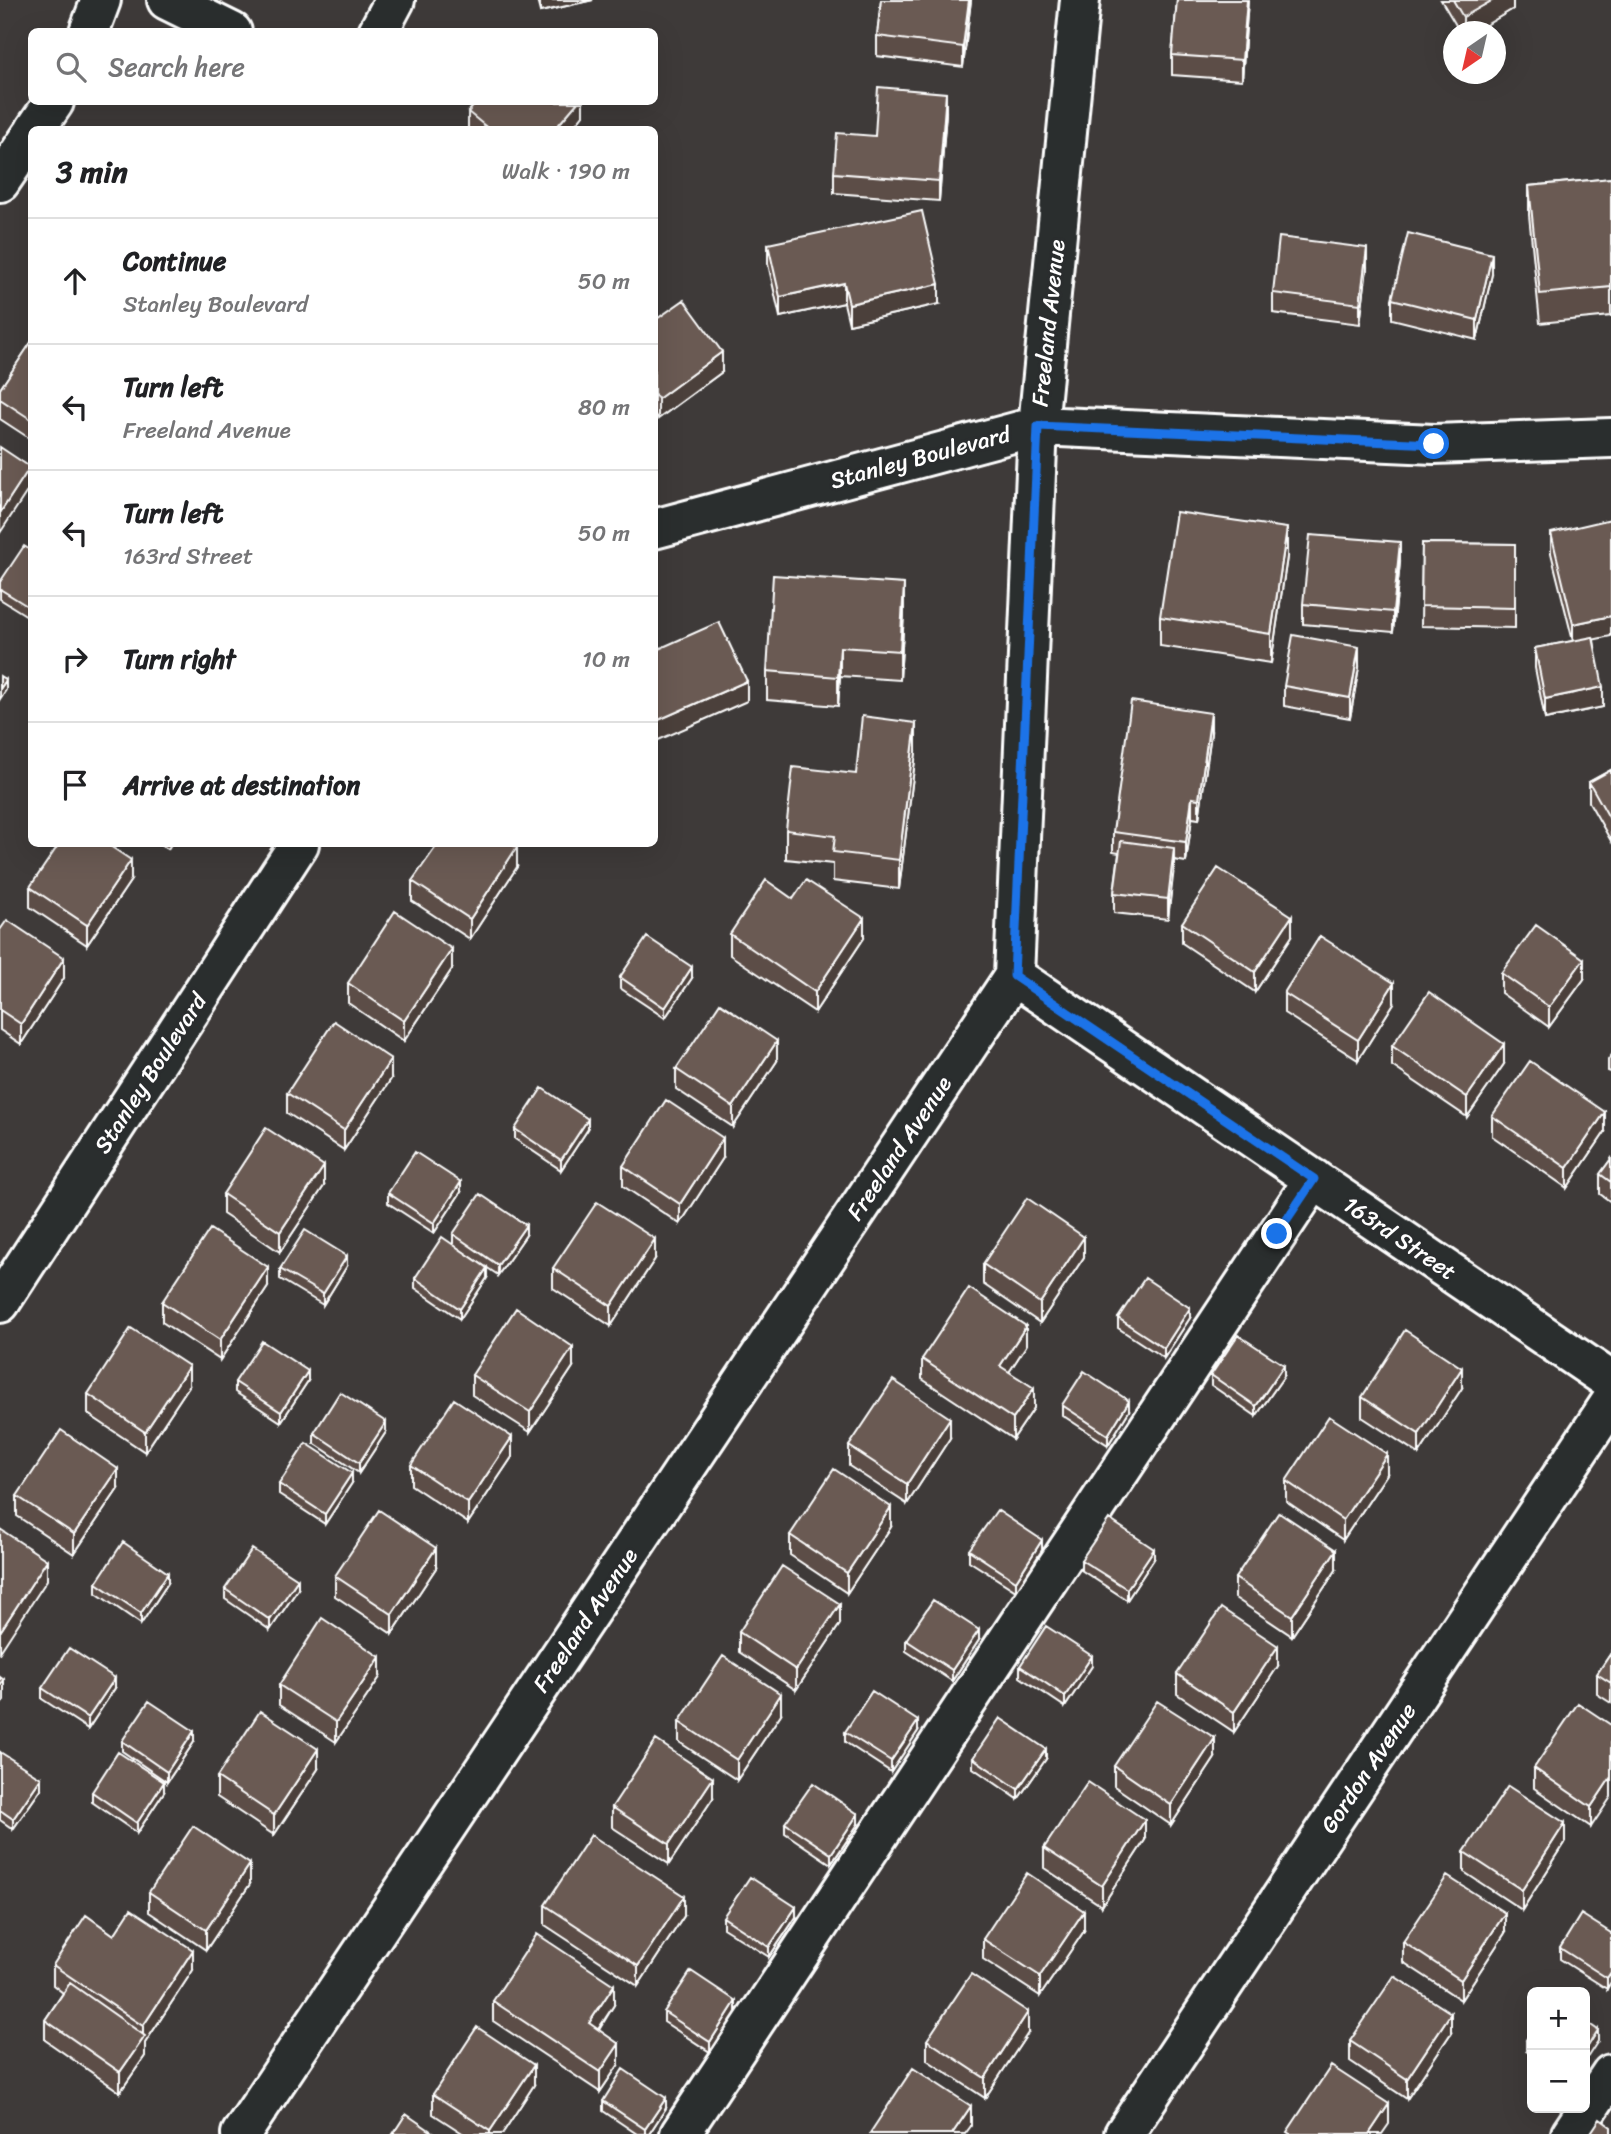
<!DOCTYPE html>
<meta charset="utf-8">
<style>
:root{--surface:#fff;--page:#f6f6f6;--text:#202124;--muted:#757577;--line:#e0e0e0}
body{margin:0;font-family:Sriracha,sans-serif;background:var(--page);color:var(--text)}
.controls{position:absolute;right:21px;bottom:21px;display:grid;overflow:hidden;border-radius:10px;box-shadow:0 7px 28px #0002}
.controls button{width:63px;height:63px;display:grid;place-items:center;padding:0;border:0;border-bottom:2px solid var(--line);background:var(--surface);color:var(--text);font:35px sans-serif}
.compass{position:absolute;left:1443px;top:21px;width:63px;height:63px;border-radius:50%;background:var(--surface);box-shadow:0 7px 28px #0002;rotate:214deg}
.stop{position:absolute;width:21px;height:21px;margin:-16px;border:5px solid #1a73e8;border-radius:50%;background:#fff}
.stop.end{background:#1a73e8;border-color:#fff;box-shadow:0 2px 7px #0008}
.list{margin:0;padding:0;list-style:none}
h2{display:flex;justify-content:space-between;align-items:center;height:91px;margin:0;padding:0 28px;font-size:30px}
h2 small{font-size:23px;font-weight:400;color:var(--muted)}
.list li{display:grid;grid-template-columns:46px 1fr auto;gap:21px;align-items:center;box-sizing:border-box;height:126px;padding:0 28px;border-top:2px solid var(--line)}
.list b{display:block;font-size:26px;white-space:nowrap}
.list p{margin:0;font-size:23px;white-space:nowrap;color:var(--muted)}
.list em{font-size:23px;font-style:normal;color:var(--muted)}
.icon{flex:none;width:38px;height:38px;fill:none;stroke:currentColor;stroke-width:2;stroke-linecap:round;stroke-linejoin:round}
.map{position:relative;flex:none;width:1611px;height:2134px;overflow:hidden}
.search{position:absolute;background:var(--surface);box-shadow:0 7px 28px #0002;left:28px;top:28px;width:630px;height:77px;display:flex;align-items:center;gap:18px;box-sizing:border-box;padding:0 24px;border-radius:10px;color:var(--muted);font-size:26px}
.panel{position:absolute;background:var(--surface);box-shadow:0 7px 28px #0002;left:28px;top:126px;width:630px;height:721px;border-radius:10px}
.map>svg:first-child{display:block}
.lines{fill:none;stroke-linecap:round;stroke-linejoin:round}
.minor-casing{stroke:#fff;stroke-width:44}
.minor{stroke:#2a2d2e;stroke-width:38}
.wall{fill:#5c4d47;stroke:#fff;stroke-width:2}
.shaded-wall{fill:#4b3f3a;stroke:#fff;stroke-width:2}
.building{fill:#6b5a53;stroke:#fff;stroke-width:2}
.route{stroke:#1a73e8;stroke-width:9}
.labels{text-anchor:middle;stroke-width:6;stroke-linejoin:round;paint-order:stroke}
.street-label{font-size:23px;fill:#fff;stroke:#2a2d2e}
</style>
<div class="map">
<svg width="1611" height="2134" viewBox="0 0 1611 2134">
<rect width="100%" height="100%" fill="#3e3a39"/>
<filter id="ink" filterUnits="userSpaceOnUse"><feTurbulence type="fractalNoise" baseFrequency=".0143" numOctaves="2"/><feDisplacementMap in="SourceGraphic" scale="14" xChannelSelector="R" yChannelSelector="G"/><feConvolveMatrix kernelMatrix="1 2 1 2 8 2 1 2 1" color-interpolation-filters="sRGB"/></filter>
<g filter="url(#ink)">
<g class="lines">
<defs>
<path id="minor" d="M167 0 232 32
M89 32 101 0
M378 32 395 0
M35 130 54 102
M0 182 32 135
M654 529 1038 426 1434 444 1611 438
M1014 976 1611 1381
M0 1303 299 844
M241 2134 1014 976 1038 426 1080 0
M680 2134 1314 1179
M1124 2134 1611 1402
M1571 2134 1611 2074"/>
</defs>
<use href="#minor" class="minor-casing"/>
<use href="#minor" class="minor"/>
</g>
<path class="wall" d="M537 0H593L540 12Z
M881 0H971L963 67 877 56V36Z
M1177 0H1248L1242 80 1172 75V55Z
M1441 0H1513V9L1474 32H1460Z
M578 102H583V115L571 130H468V112Z
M946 113 939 201 834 193V173L875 136Z
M1611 178V316L1540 323 1529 215V186Z
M768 244 939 304 849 324 844 303 780 317 768 264Z
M1367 268 1360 324 1273 313V293Z
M1492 274 1477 340 1392 319V299Z
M654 321 722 372 658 419 654 414Z
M32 341V440L0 419V389Z
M1551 533 1594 640 1603 707 1545 719 1535 668V648L1573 641 1551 553Z
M1422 543 1515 544V628L1421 626Z
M32 551V619L0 599V582Z
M1287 557 1271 663 1160 646V617Z
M1400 562 1393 632 1303 624V604Z
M904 613 900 680 840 676 838 706 767 700V671Z
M1359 667 1350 718 1284 706V686Z
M1211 733 1199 819 1192 818 1186 862 1174 860 1168 919 1114 913V893L1119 853 1113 852V832Z
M916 752 899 889 833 881V864L786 859V830L856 774Z
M1611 770V841L1589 802V782Z
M160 844H171L168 849Z
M517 867 470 939 412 901V881Z
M131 880 87 945 30 907V887Z
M793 899 864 938 815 1012 730 955V934Z
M1182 923 1292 936 1255 992 1182 943Z
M0 930 64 978 21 1044 0 1030Z
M452 969 404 1041 348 1003V983Z
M1501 973 1584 979 1549 1027 1501 993Z
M620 977 692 978 665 1018 620 988Z
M1284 993 1394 1003 1358 1060 1284 1013Z
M1392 1046 1504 1064 1467 1117 1392 1066Z
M1611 1056V1072L1608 1071V1060Z
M777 1061 733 1127 676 1089V1069Z
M391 1079 344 1150 287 1113V1093Z
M1492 1116 1605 1132 1567 1188 1492 1136Z
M515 1129H588L561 1170 515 1139Z
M723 1158 680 1224 623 1186V1166Z
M1611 1159V1202L1600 1194V1174Z
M324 1186 280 1252 223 1214V1194Z
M461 1192 434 1233 388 1203V1193Z
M453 1234 526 1235 498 1275 453 1245Z
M1084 1257 1040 1323 983 1284V1264Z
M655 1259 611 1326 553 1288V1268Z
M347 1266 323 1305 280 1279V1269Z
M415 1278H487L460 1319 415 1288Z
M268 1287 220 1360 162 1322V1302Z
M1118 1318H1190L1164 1358 1118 1328Z
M1026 1346 1009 1372 1034 1408 1013 1439 922 1379V1359Z
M573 1367 530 1432 472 1395V1375Z
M1211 1375 1284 1376 1256 1416 1211 1385Z
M308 1381 281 1422 235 1392V1382Z
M189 1386 145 1452 88 1414V1394Z
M1462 1388 1419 1454 1362 1417V1397Z
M1062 1405 1129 1411 1108 1445 1062 1415Z
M386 1432 359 1473 314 1443V1433Z
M950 1438 907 1504 849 1466V1446Z
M512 1457 468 1523 411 1485V1465Z
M1387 1474 1343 1540 1286 1501V1481Z
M352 1483 325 1524 279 1494V1484Z
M118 1489 74 1554 17 1516V1496Z
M891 1527 847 1593 790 1555V1535Z
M969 1550H1042L1016 1591 969 1561Z
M1154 1559 1127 1600 1081 1570V1560Z
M436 1568 392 1634 335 1596V1576Z
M1336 1570 1292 1636 1235 1598V1578Z
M96 1583H168L141 1624 96 1593Z
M225 1589H298L270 1630 225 1599Z
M840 1624 796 1690 739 1652V1632Z
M906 1640H979L952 1681 906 1651Z
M1611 1653V1703L1597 1694V1674Z
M1020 1666H1092L1065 1707 1020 1677Z
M1278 1666 1234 1732 1177 1694V1674Z
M380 1677 336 1742 279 1705V1685Z
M42 1688H115L88 1729 42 1699Z
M781 1714 737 1780 679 1742V1722Z
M1611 1725 1591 1827 1534 1788V1768Z
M918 1731 891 1772 845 1742V1732Z
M122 1741 194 1742 167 1782 122 1751Z
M0 1752 41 1789 13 1829 0 1820Z
M973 1758 1046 1759 1018 1799 973 1768Z
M1215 1758 1171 1825 1114 1786V1766Z
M318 1769 274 1835 217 1797V1777Z
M92 1792H164L137 1833 92 1802Z
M713 1798 669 1864 612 1827V1807Z
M785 1823 858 1824 831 1864 785 1833Z
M1145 1840 1102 1906 1044 1868V1848Z
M1565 1843 1522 1910 1464 1872V1852Z
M250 1884 206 1950 149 1912V1892Z
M545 1905 684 1916 638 1986 545 1925Z
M723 1917H796L769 1957 723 1928Z
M1084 1931 1040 1996 983 1959V1939Z
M1505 1933 1461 2000 1403 1962V1942Z
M1611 1933 1607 1989 1560 1959V1948Z
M114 1935 193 1970 145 2043V2056L120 2092 45 2040V2020L63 1993 53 1985V1965Z
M493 2001 614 2005 599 2030 619 2064 600 2092 493 2021Z
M664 2012H736L710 2052 664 2022Z
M1532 2031V2055L1526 2051V2040Z
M1028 2033 985 2098 927 2060V2040Z
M1451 2033 1407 2099 1350 2061V2041Z
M534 2085 502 2134H464L433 2114V2094Z
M603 2101 666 2108 649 2134H637L603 2111Z"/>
<path class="shaded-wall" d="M540 0H593L540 12Z
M969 0H971L963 67V47Z
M1247 0H1248L1242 80V60Z
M1493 0H1513V9L1474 32H1463V17Z
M946 93V113L939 201V181Z
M578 102H583V115L571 130H554Z
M1367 248V268L1360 324V304Z
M1492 254V274L1477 340V320Z
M844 283V303L780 317V297Z
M939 284V304L849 324V304Z
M722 352V372L658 419V399Z
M30 467V487L0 533V513Z
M1287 528V557L1271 663V634Z
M1400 542V562L1393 632V612Z
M904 584V613L900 680V651Z
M1611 616V636L1573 644V624Z
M840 647V676L838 706V677Z
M1359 647V667L1350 718V698Z
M6 680V690L0 699V689Z
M747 681V701L654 742V722Z
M1603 687V707L1545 719V699Z
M1211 713V733L1199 819V799Z
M916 723V752L899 889V860Z
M1192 798V818L1186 862V842Z
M517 847V867L470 939V919Z
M1174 848V868L1168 919V899Z
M131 860V880L87 945V925Z
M1292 916V936L1255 992V972Z
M864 918V938L815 1012V992Z
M452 949V969L404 1041V1021Z
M64 958V978L21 1044V1024Z
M1584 959V979L1549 1027V1007Z
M692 967V978L665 1018V1008Z
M1394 983V1003L1358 1060V1040Z
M777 1041V1061L733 1127V1107Z
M1504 1044V1064L1467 1117V1097Z
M391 1059V1079L344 1150V1130Z
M1605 1112V1132L1567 1188V1168Z
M588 1119V1129L561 1170V1160Z
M723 1138V1158L680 1224V1204Z
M324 1166V1186L280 1252V1232Z
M461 1182V1192L434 1233V1223Z
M526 1225V1235L498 1275V1265Z
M1084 1237V1257L1040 1323V1303Z
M655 1239V1259L611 1326V1306Z
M347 1256V1266L323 1305V1294Z
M268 1267V1287L220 1360V1340Z
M487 1268V1278L460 1319V1309Z
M1190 1308V1318L1164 1358V1348Z
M1026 1326V1346L1000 1386V1366Z
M573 1347V1367L530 1432V1412Z
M1284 1365V1376L1256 1416V1406Z
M189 1366V1386L145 1452V1432Z
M1462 1368V1388L1419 1454V1434Z
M308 1371V1381L281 1422V1412Z
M1034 1388V1408L1013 1439V1419Z
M1129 1401V1411L1108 1445V1435Z
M950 1418V1438L907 1504V1484Z
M386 1422V1432L359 1473V1463Z
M512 1437V1457L468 1523V1503Z
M1387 1454V1474L1343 1540V1520Z
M118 1469V1489L74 1554V1534Z
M352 1473V1483L325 1524V1514Z
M891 1507V1527L847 1593V1573Z
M1042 1540V1550L1016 1591V1581Z
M436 1548V1568L392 1634V1614Z
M1154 1549V1559L1127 1600V1589Z
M1336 1550V1570L1292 1636V1616Z
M47 1560V1580L0 1652V1632Z
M168 1573V1583L141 1624V1613Z
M298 1579V1589L270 1630V1620Z
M840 1604V1624L796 1690V1670Z
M979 1630V1640L952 1681V1670Z
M1278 1646V1666L1234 1732V1712Z
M1092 1656V1666L1065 1707V1696Z
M380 1657V1677L336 1742V1722Z
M115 1678V1688L88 1729V1718Z
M4 1680V1700L0 1706V1686Z
M781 1694V1714L737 1780V1760Z
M918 1721V1731L891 1772V1761Z
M194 1731V1742L167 1782V1772Z
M1215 1738V1758L1171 1825V1805Z
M318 1749V1769L274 1835V1815Z
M1046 1749V1759L1018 1799V1789Z
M1611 1777V1797L1591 1827V1807Z
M41 1778V1789L13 1829V1819Z
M713 1778V1798L669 1864V1844Z
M164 1782V1792L137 1833V1823Z
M858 1814V1824L831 1864V1854Z
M1145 1820V1840L1102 1906V1886Z
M1565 1823V1843L1522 1910V1890Z
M250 1864V1884L206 1950V1930Z
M684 1896V1916L638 1986V1966Z
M796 1907V1917L769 1957V1947Z
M1084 1911V1931L1040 1996V1976Z
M1505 1913V1933L1461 2000V1980Z
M193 1950V1970L145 2043V2056L120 2092V2072L143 2039V2026Z
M1611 1972V1982L1607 1989V1978Z
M614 1985V2005L589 2043V2023Z
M736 2001V2012L710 2052V2042Z
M1028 2012V2033L985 2098V2078Z
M1451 2013V2033L1407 2099V2079Z
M1598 2030V2041L1585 2061V2051Z
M619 2044V2064L600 2092V2072Z
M534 2065V2085L502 2134H490V2131Z
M666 2098V2108L649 2134H645V2129Z
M1389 2104V2124L1382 2134H1369Z
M971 2106V2126L965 2134H952Z"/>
<path class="building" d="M881 0H969L963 47 877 36Z
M1177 0H1247L1242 60 1172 55Z
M1453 0H1493L1463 17Z
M878 87 946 93 939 181 834 173 837 133 875 136Z
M477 102H578L554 130H490L468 112Z
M1611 178V287L1540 294 1529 186Z
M922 211 939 284 849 304 844 283 780 297 768 244Z
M1408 233 1492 254 1477 320 1392 299Z
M1279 237 1367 248 1360 304 1273 293Z
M684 300 722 352 658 399 654 394V321Z
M32 341V420L0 399V389Z
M0 447 30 467 0 513Z
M1176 512 1287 528 1271 634 1160 617Z
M1611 519V616L1573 624 1551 533Z
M1310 535 1400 542 1393 612 1303 604Z
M1422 543 1515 544V608L1421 606Z
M24 546 32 551V609L0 589V582Z
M773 575 904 584 900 651 840 647 838 677 767 671Z
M719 622 747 681 654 722V651Z
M1293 635 1359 647 1350 698 1284 686Z
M1593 637 1603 687 1545 699 1535 648Z
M0 676 6 680 0 689Z
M1131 701 1211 713 1199 799 1192 798 1186 842 1113 832Z
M862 716 916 723 899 860 833 852 835 836 786 830 793 767 856 774Z
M1611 770V821L1589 782Z
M1121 841 1174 848 1168 899 1114 893Z
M59 844H107L131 860 87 925 30 887Z
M438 844H511L517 847 470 919 412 881Z
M1218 868 1292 916 1255 972 1182 923Z
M766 880 793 899 806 880 864 918 815 992 730 934Z
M395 911 452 949 404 1021 348 983Z
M7 920 64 958 21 1024 0 1010V930Z
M1536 925 1584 959 1549 1007 1501 973Z
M1320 936 1394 983 1358 1040 1284 993Z
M647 937 692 967 665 1008 620 977Z
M1429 992 1504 1044 1467 1097 1392 1046Z
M720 1003 777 1041 733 1107 676 1069Z
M334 1021 391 1059 344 1130 287 1093Z
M1530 1061 1605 1112 1567 1168 1492 1116Z
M542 1088 588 1119 561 1160 515 1129Z
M666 1100 723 1138 680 1204 623 1166Z
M266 1128 324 1166 280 1232 223 1194Z
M415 1152 461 1182 434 1223 388 1193Z
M1611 1159V1182L1600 1174Z
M480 1194 526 1225 498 1265 453 1234Z
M1027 1198 1084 1237 1040 1303 983 1264Z
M597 1202 655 1239 611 1306 553 1268Z
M210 1229 268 1267 220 1340 162 1302Z
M305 1230 347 1256 323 1294 280 1269Z
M442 1237 487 1268 460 1309 415 1278Z
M1145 1278 1190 1308 1164 1348 1118 1318Z
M969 1288 1026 1326 1000 1366 1034 1388 1013 1419 922 1359Z
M516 1308 573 1347 530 1412 472 1375Z
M131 1328 189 1366 145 1432 88 1394Z
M1405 1330 1462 1368 1419 1434 1362 1397Z
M1238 1335 1284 1365 1256 1406 1211 1375Z
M262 1341 308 1371 281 1412 235 1382Z
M1084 1371 1129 1401 1108 1435 1062 1405Z
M893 1380 950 1418 907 1484 849 1446Z
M340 1392 386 1422 359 1463 314 1433Z
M454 1399 512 1437 468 1503 411 1465Z
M1329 1416 1387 1454 1343 1520 1286 1481Z
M61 1430 118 1469 74 1534 17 1496Z
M306 1443 352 1473 325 1514 279 1484Z
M834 1469 891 1507 847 1573 790 1535Z
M379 1510 436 1548 392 1614 335 1576Z
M997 1510 1042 1540 1016 1581 969 1550Z
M1279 1512 1336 1550 1292 1616 1235 1578Z
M1109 1519 1154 1549 1127 1589 1081 1560Z
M0 1529 47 1560 0 1632Z
M123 1542 168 1573 141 1613 96 1583Z
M252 1549 298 1579 270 1620 225 1589Z
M782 1566 840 1604 796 1670 739 1632Z
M933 1600 979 1630 952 1670 906 1640Z
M1221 1608 1278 1646 1234 1712 1177 1674Z
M322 1618 380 1657 336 1722 279 1685Z
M1046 1626 1092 1656 1065 1696 1020 1666Z
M69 1648 115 1678 88 1718 42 1688Z
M1611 1653V1683L1597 1674Z
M723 1656 781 1694 737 1760 679 1722Z
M0 1677 4 1680 0 1686Z
M872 1691 918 1721 891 1761 845 1732Z
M149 1701 194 1731 167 1772 122 1741Z
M1157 1701 1215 1738 1171 1805 1114 1766Z
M1578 1703 1611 1725V1777L1591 1807 1534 1768Z
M260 1711 318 1749 274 1815 217 1777Z
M1000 1718 1046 1749 1018 1789 973 1758Z
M656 1740 713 1778 669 1844 612 1807Z
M0 1752 41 1778 13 1819 0 1810Z
M118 1752 164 1782 137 1823 92 1792Z
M1088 1782 1145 1820 1102 1886 1044 1848Z
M813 1783 858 1814 831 1854 785 1823Z
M1508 1786 1565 1823 1522 1890 1464 1852Z
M193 1826 250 1864 206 1930 149 1892Z
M591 1835 684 1896 638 1966 545 1905Z
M1027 1873 1084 1911 1040 1976 983 1939Z
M1447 1876 1505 1913 1461 1980 1403 1942Z
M750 1877 796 1907 769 1947 723 1917Z
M131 1909 193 1950 143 2026 53 1965 86 1915 114 1935Z
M1581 1914 1611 1933V1972L1607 1978 1560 1948Z
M537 1934 614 1985 589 2023 619 2044 600 2072 493 2001Z
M691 1971 736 2001 710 2042 664 2012Z
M971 1974 1028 2012 985 2078 927 2040Z
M1394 1976 1451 2013 1407 2079 1350 2041Z
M70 1983 145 2036 120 2072 45 2020Z
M1585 2021 1598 2030 1585 2051Z
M477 2027 534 2065 490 2131 433 2094Z
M1532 2031V2044L1526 2040Z
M1331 2066 1389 2104 1369 2134H1290L1287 2132Z
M913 2068 971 2106 952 2134H871L870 2133Z
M623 2069 666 2098 645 2129 603 2101Z
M406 2114 435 2134H393Z
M1600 2119 1611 2127V2134H1590Z"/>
</g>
<g class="lines" filter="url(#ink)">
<path class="route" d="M1277 1234 1314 1179 1014 976 1038 426 1434 444"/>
</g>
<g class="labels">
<g class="street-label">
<text transform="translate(1048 323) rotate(-84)" y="8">Freeland Avenue</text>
<text transform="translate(920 457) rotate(-15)" y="8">Stanley Boulevard</text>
<text transform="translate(150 1073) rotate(-57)" y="8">Stanley Boulevard</text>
<text transform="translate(899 1148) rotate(-56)" y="8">Freeland Avenue</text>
<text transform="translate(1400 1238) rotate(34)" y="8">163rd Street</text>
<text transform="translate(585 1620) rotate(-56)" y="8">Freeland Avenue</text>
<text transform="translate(1368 1768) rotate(-56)" y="8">Gordon Avenue</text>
</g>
</g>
</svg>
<div class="controls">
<button>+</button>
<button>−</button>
</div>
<svg class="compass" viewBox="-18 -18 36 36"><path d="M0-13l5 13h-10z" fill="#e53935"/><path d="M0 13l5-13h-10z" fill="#757577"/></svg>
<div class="stop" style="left:1434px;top:444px"></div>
<div class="stop end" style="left:1277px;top:1234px"></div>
<div class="search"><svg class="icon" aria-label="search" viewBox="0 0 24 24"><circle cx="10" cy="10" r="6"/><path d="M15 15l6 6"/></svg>Search here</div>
<section class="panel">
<h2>3 min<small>Walk · 190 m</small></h2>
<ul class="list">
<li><svg class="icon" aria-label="ahead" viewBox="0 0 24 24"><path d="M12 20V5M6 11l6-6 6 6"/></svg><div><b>Continue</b><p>Stanley Boulevard</p></div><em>50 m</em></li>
<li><svg class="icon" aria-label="left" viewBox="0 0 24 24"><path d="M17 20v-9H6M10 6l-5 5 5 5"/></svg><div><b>Turn left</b><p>Freeland Avenue</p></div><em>80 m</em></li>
<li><svg class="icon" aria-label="left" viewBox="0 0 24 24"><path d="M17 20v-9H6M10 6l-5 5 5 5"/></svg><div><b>Turn left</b><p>163rd Street</p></div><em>50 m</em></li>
<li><svg class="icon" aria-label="right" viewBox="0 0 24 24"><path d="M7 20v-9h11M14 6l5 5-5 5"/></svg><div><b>Turn right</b></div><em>10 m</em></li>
<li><svg class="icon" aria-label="arrive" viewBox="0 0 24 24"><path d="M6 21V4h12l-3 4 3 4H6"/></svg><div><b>Arrive at destination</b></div></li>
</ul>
</section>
</div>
